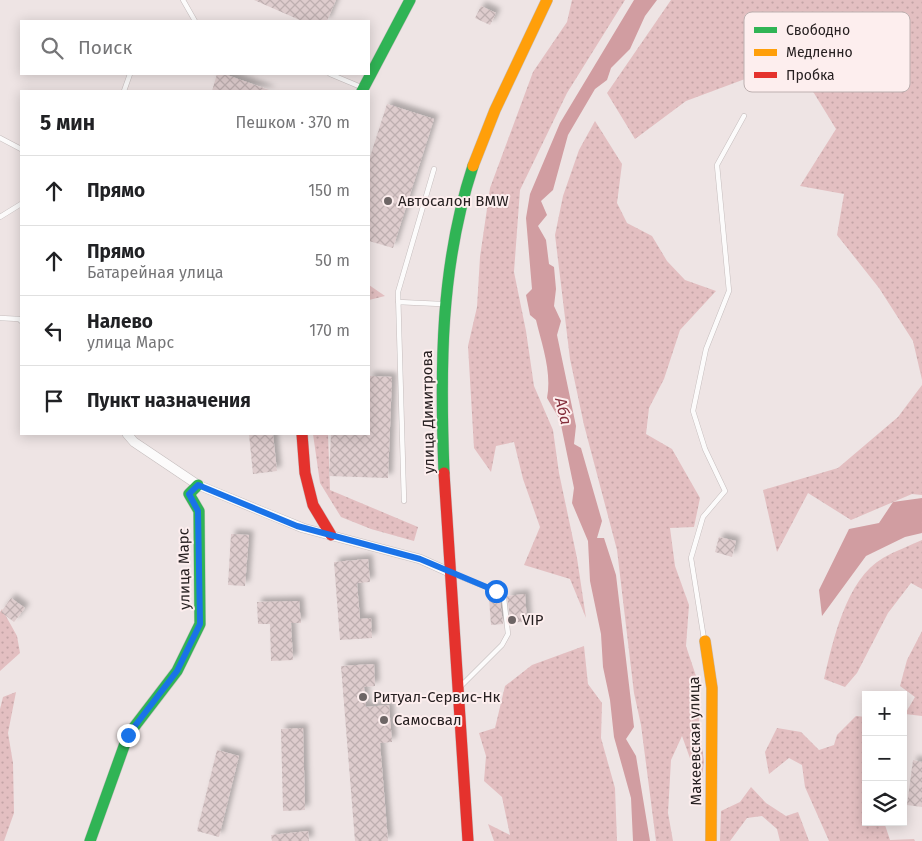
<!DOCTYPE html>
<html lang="ru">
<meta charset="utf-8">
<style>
:root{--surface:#fff;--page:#f6f6f6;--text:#202124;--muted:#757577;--line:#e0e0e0}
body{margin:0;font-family:"Fira Sans",sans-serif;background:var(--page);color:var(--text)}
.controls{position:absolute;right:15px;bottom:15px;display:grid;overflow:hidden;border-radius:0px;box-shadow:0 2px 12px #0003}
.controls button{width:45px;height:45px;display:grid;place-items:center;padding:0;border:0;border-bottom:1px solid var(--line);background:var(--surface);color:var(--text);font:25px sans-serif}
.stop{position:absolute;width:15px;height:15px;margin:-11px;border:4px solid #1a73e8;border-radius:50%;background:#fff}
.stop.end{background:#1a73e8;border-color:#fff;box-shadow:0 1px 5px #0008}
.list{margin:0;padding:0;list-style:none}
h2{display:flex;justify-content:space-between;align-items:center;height:65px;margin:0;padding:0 20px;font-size:21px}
h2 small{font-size:16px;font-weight:400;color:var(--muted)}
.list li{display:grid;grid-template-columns:32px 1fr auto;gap:15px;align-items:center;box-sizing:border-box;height:70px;padding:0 20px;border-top:1px solid var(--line)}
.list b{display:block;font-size:19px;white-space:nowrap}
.list p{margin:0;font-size:16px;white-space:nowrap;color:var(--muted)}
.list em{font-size:16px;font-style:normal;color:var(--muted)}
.icon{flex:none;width:28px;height:28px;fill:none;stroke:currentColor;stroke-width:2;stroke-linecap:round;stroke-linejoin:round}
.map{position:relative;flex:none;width:922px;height:841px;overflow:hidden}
.search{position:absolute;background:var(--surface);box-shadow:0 2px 12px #0003;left:20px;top:20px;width:350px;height:55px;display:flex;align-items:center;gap:12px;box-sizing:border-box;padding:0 18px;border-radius:0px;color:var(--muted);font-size:19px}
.panel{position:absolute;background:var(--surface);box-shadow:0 2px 12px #0003;left:20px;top:90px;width:350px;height:345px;border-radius:0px}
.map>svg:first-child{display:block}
.grass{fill:url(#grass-dots)}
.water{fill:#d19da1}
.building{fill:url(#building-cross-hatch);filter:url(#shadow)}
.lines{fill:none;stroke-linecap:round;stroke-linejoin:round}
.lane-casing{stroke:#c5bdbd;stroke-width:5.5}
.street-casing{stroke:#c5bdbd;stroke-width:10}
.fast-casing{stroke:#c5bdbd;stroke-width:12}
.slow-casing{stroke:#c5bdbd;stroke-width:12}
.jam-casing{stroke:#c5bdbd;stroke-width:12}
.lane{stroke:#fcfbfb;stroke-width:4.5}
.street{stroke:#fcfbfb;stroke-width:9}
.fast{stroke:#30b455;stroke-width:11}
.slow{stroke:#ff9f0a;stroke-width:11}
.jam{stroke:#e5322d;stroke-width:11}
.route{stroke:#1a73e8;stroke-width:6}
.poi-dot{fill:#6d6565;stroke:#fdeeee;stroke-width:2}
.labels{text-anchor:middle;stroke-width:4;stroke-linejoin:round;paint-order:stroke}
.poi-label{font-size:15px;fill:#272021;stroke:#fdeeee;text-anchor:start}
.street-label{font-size:15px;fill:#272021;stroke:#fdeeee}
.water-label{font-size:16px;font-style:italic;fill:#852f3c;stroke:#fdeeee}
.key{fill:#fdeeee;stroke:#bdb0b0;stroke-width:1}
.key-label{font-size:14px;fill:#272021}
</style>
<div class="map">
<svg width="922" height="841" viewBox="0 0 922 841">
<defs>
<pattern id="grass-dots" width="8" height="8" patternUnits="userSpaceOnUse" patternTransform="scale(1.25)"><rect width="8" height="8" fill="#e3bfc1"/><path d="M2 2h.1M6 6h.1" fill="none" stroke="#c3a4a6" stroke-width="1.8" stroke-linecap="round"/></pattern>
<pattern id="building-cross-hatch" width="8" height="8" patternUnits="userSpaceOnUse" patternTransform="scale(1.25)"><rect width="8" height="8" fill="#decccd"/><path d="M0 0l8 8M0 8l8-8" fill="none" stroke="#beafb0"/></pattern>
<filter id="shadow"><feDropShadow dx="4.5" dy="-4.5" stdDeviation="2.5" flood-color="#0004"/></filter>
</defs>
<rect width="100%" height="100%" fill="#eee4e4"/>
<path class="grass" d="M572 0H625L567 93 520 190 514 272 526 331 534 386 553 430 559 473 577 558 586 618 570 579 524 565 540 527 523 479 514 442 496 446 491 472 474 448 468 346 477 307 480 257 490 188 533 72 567 22Z
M671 0H922V380L913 341 879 288 837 235 844 194 800 186 836 129 809 85 745 79 686 101 635 139 607 93Z
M595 121 622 164 617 203 627 223 652 236 667 261 685 280 716 291 680 330 664 379 649 408 646 434 672 449 700 498 694 527 670 528 675 566 689 605 686 646 700 688 699 726 704 761 701 789 682 736 671 760 668 813 673 841H656L641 725 634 693 617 550 584 425 570 359 555 235 563 196 579 150Z
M369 285 385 296 369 300Z
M922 385V495L912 494 851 520 808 493 777 552 763 490 838 468 898 417Z
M313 434H328L330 490 418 527 414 541 371 529 341 517 320 483Z
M922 540V589L911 583 888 613 857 673 845 687 824 679C833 641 846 579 883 558 895 551 909 546 922 540Z
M2 609 17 636 20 653 0 671V612Z
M922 631V716L905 714 915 697 900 686 907 660Z
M584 646 588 684 602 703 601 738 615 788 617 841H494L488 824 510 835 502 797 484 781 486 756 479 733 495 728 505 686 532 665Z
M16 692 8 733 13 763 14 813 4 841H0V709L3 697Z
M856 716 866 717V822H884L890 840 914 839 915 841H829L805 787 802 765 789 758 769 774 765 752 777 728 801 732 819 750 834 745 837 735Z
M751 787 766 803 786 816 798 812 809 841H780L777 829 762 816 747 818 730 841H720L721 811 740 802Z"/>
<path class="water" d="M634 0H657L645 16 630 49 611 68 607 80 595 89 568 135 553 190 541 201 547 215 538 226 546 240 549 264 554 267 556 289 554 306 561 321 557 335 576 426 574 444 581 448 602 521 597 538H604L616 575 634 727 626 739 636 756 650 841H633L631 798 614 737 610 700 603 667 601 634 590 581 588 541 572 503 574 488 560 420 547 398C552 372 542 345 536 320L530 315 526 295 532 289 526 218 530 194 560 123Z
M922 498V533L905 537 866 556 822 616 819 590 849 529 879 523 893 502Z"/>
<path class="building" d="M254 0H336L327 21H302Z
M481 6 496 13 490 25 475 18Z
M217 74H224L272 91H212Z
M387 104 434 119 393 248 369 241V160Z
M369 376 392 377 388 478 329 476 331 434H369Z
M249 434H273L277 471 253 474Z
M231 534 249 535 245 586 228 585Z
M719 537 736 541 732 557 715 552Z
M368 559 370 582 357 583 360 619 371 618 372 638 340 640 334 562Z
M525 594 527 621 511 623 507 596Z
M496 597 500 600 503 624 491 625 489 598Z
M11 598 25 608 14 622 1 612Z
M299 601 301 623H291L293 660 271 661 270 624H258L257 602Z
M374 664 375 686 364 687 366 707 389 705 392 742 380 743 388 841H355L341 666Z
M303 728 305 810 283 811 281 729Z
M217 750 239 756 219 837 197 831Z
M913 760 922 762V807L907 805Z
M308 831 309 841H272L271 835Z"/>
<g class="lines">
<defs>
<path id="lane" d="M183 0 195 21
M330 74 361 87
M124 91 130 74
M0 138 21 149
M0 217 21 204
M398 302 441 304
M0 318 19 319 21 321
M404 501 398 292 434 169
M451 573 496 591 504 598 508 634 502 645 461 686
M704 639 691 558 703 517 725 491 705 449 693 411 706 349 729 291 717 165 744 116"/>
<path id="street" d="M127 434 134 442 198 485 266 513 303 528 420 559 449 572"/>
<path id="fast" d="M362 91 410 0
M444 473C440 369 440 266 473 166
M90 841 128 735 177 671 200 624 199 511 189 494 198 485"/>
<path id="slow" d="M473 166 495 110 547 0
M705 641 712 688 711 841"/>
<path id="jam" d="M302 434 305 473 313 505 331 535
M444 473 468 841"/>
</defs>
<use href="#lane" class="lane-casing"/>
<use href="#street" class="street-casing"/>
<use href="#fast" class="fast-casing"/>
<use href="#slow" class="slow-casing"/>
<use href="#jam" class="jam-casing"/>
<use href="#lane" class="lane"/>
<use href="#street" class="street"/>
<use href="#fast" class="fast"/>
<use href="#slow" class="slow"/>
<use href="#jam" class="jam"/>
</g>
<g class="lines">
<path class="route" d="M128 735 177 671 200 624 198 511 189 494 198 485 297 526 420 559 496 591"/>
</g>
<g class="poi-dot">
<circle cx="388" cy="201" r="5"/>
<circle cx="512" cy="620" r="5"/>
<circle cx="363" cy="697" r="5"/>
<circle cx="384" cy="720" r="5"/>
</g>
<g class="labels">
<g class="poi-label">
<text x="398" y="206">Автосалон BMW</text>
<text x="522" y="625">VIP</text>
<text x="373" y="702">Ритуал-Сервис-Нк</text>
<text x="394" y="725">Самосвал</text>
</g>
<g class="street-label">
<text transform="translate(428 412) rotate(-91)" y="5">улица Димитрова</text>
<text transform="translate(184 569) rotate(-91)" y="5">улица Марс</text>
<text transform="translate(695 741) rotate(-91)" y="5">Макеевская улица</text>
</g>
<g class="water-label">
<text transform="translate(564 411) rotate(77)" y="6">Аба</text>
</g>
</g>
<rect x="744" y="12" width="166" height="80" rx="8" class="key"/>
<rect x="754" y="27" width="23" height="6" fill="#30b455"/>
<rect x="754" y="49" width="23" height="7" fill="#ff9f0a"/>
<rect x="754" y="72" width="23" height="6" fill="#e5322d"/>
<g class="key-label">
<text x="786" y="35">Свободно</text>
<text x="786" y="57">Медленно</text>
<text x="786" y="80">Пробка</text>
</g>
</svg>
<div class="controls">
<button>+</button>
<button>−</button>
<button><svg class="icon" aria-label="layers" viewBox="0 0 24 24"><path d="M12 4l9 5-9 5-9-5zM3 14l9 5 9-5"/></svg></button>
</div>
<div class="stop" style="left:496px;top:591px"></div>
<div class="stop end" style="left:128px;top:735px"></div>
<div class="search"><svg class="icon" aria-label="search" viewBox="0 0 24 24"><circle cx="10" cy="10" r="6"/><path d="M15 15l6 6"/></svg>Поиск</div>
<section class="panel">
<h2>5 мин<small>Пешком · 370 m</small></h2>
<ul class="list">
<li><svg class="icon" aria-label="ahead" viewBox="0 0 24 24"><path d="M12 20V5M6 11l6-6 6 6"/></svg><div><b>Прямо</b></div><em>150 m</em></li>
<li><svg class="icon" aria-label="ahead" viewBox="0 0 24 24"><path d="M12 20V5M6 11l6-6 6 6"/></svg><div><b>Прямо</b><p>Батарейная улица</p></div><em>50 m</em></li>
<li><svg class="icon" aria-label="left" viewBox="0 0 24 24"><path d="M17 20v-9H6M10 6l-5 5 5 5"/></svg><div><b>Налево</b><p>улица Марс</p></div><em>170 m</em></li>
<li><svg class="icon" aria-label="arrive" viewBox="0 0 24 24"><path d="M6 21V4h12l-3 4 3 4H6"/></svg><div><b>Пункт назначения</b></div></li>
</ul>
</section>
</div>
